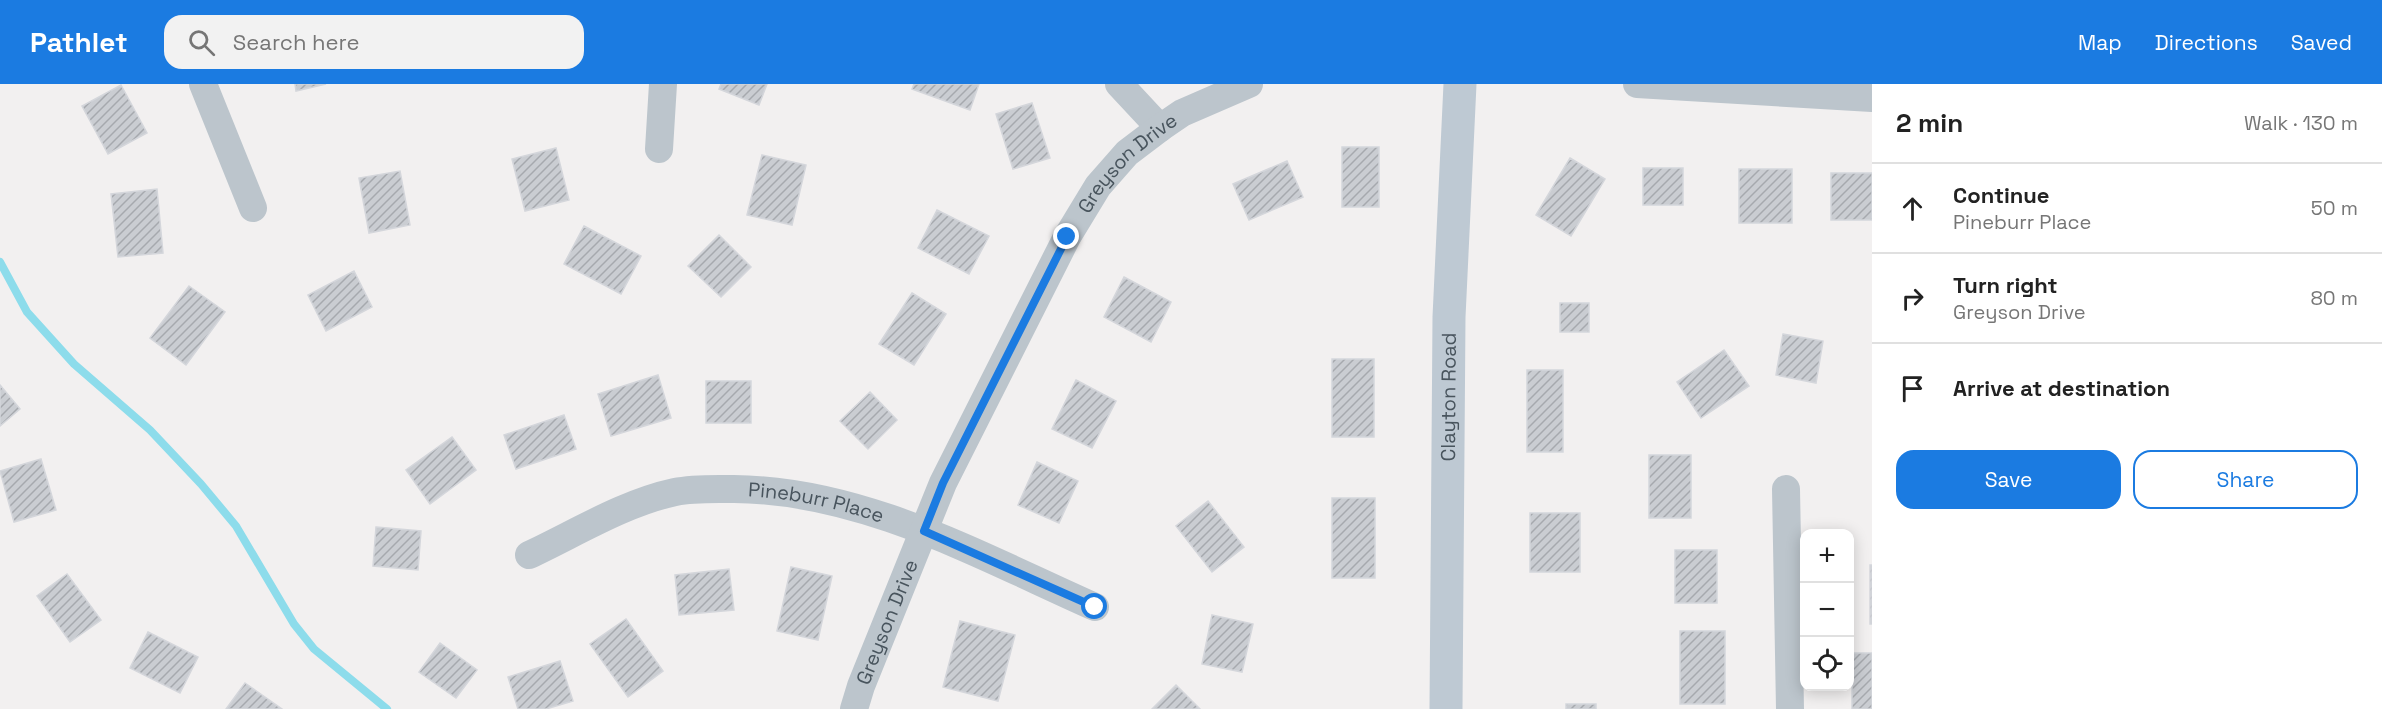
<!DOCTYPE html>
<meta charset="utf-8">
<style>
:root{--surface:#fff;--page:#f2f2f2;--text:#222;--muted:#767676;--line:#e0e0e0;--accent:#1b7be1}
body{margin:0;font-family:"Space Grotesk",sans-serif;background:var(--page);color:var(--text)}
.controls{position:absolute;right:18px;bottom:18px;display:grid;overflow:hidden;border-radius:12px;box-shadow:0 3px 15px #0003}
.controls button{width:54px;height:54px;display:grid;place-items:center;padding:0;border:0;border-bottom:2px solid var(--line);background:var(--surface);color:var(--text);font:30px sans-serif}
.stop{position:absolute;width:18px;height:18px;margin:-14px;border:4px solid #1b7be1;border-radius:50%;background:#fff}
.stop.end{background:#1b7be1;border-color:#fff;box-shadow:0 2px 6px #0008}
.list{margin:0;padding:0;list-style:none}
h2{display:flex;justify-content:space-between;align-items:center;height:78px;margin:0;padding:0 24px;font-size:26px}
h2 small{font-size:20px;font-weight:400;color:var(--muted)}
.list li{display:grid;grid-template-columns:39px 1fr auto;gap:18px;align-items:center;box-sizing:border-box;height:90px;padding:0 24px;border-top:2px solid var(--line)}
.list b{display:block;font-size:22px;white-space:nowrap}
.list p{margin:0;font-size:20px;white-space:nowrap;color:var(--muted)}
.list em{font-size:20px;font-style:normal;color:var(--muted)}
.actions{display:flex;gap:12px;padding:18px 24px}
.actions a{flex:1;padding:14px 0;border:2px solid var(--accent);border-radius:18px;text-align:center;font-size:21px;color:var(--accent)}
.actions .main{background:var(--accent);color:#fff}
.icon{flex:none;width:33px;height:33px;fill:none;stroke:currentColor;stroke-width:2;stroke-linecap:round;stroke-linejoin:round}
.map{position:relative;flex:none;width:1872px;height:625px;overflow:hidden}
header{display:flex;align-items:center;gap:36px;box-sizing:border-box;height:84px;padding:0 30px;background:var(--accent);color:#fff}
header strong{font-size:28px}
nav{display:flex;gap:33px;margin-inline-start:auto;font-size:21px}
.search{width:420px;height:54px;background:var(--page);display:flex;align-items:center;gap:15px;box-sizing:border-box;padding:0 21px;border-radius:18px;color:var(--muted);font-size:22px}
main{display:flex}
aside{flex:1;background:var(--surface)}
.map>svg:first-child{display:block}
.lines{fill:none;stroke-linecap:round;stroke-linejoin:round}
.stream{stroke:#8ddceb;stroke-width:8}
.building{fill:url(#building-hatch);stroke:#d4d6db;stroke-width:1.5}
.street{stroke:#bcc5cc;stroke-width:28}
.secondary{stroke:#bec9d3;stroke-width:33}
.route{stroke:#1b7be1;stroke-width:8}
.labels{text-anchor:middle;stroke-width:5;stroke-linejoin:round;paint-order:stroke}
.street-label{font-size:20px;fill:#48545d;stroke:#fff}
</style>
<header>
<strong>Pathlet</strong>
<div class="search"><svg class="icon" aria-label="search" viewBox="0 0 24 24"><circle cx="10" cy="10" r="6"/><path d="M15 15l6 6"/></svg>Search here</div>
<nav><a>Map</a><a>Directions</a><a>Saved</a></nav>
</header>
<main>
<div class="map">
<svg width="1872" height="625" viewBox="0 0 1872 625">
<defs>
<pattern id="building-hatch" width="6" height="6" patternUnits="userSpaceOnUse" patternTransform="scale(1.5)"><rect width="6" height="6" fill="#cacdd2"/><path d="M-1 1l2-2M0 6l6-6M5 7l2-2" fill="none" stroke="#a6a9ae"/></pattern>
</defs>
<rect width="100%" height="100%" fill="#f2f0f0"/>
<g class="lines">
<path class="stream" d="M0 178 27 228 74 280 150 346 201 400 236 442 294 540 314 565 387 625"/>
</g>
<path class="building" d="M295 0H326L296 7Z
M721 0H767L759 21 719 5Z
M914 0H979L970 26 912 5Z
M121 1 147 49 108 70 82 22Z
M1032 19 1050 74 1013 85 996 30Z
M1342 63H1379V123H1342Z
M556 64 569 116 525 127 512 75Z
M762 71 806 81 792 141 747 131Z
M1570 74 1605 95 1571 152 1536 131Z
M1287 77 1303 113 1249 136 1233 100Z
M1643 84H1683V121H1643Z
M1739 85H1792V139H1739Z
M400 87 410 141 369 149 359 94Z
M1831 89H1872V136H1831Z
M157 105 163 169 118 173 111 110Z
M937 126 989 152 969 190 918 164Z
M584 142 641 172 621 210 564 180Z
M719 151 751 183 721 213 688 182Z
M354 187 372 223 326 247 308 211Z
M1124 193 1171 218 1151 258 1104 233Z
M189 202 225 228 186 281 150 254Z
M912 209 946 230 914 281 879 260Z
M1560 219H1589V248H1560Z
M1783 250 1823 257 1816 299 1776 291Z
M1724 266 1749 302 1701 334 1677 298Z
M1332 275H1374V353H1332Z
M1527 286H1563V368H1527Z
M658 291 671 334 611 352 598 310Z
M1076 296 1116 317 1092 364 1052 345Z
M706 297H751V339H706Z
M0 301 20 325 0 342Z
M870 308 897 336 868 365 840 337Z
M564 331 576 365 516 385 504 351Z
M452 353 476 386 430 420 406 386Z
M1649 371H1691V434H1649Z
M41 375 56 426 14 438 0 387Z
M1037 378 1078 397 1059 439 1018 421Z
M1332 414H1375V494H1332Z
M1208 417 1244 463 1212 488 1176 442Z
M1530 429H1580V488H1530Z
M376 443 421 447 418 486 373 482Z
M1675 466H1717V519H1675Z
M1870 481H1872V540H1870Z
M791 483 832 492 818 556 777 547Z
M729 485 734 526 679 531 675 491Z
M67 490 101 536 70 558 37 512Z
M1212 531 1253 540 1242 588 1202 580Z
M626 535 663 587 628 613 590 560Z
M960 537 1015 551 998 617 943 603Z
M1680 547H1725V620H1680Z
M148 548 198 573 180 609 130 584Z
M440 559 477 586 456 614 419 588Z
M1852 569H1872V625H1852Z
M560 577 573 617 546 625H518L508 593Z
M245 599 282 625H226Z
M1176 601 1200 625H1152Z
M1566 620H1596V625H1566Z"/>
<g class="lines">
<g class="street">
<path d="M203 0 253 124"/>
<path d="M1119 0 1160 44"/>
<path d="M1637 0 1872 14"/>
<path d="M659 65 663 0"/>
<path d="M1786 405 1790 625"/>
<path id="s1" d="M529 471C576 449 624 419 675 408 694 404 715 405 734 405 863 406 980 472 1095 523"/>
<path id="s2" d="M854 625 861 602 943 399 1067 153 1098 102 1127 69 1160 44 1182 29 1249 0"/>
</g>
<path class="secondary" id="s3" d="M1446 625 1449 233 1460 0"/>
</g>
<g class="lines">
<path class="route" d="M1067 153 943 399 924 447 1095 523"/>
</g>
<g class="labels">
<g class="street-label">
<text dy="7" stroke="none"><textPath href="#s2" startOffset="615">Greyson Drive</textPath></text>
<text dy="7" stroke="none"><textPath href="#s3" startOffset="312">Clayton Road</textPath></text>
<text dy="7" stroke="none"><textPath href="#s1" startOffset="302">Pineburr Place</textPath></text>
<text dy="7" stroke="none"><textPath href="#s2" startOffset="93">Greyson Drive</textPath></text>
</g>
</g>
</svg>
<div class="controls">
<button>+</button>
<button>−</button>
<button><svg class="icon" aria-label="locate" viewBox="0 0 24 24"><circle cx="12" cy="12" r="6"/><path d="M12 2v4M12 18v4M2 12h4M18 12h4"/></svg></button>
</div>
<div class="stop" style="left:1095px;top:523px"></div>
<div class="stop end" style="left:1067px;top:153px"></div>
</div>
<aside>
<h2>2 min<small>Walk · 130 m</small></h2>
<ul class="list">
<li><svg class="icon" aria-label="ahead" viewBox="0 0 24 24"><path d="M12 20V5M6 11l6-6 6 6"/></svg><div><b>Continue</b><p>Pineburr Place</p></div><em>50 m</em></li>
<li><svg class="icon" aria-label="right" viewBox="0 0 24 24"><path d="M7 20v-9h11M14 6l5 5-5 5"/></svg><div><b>Turn right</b><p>Greyson Drive</p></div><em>80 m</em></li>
<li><svg class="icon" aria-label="arrive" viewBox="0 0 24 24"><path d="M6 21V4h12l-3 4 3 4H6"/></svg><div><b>Arrive at destination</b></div></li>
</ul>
<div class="actions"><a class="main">Save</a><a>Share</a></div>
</aside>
</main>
